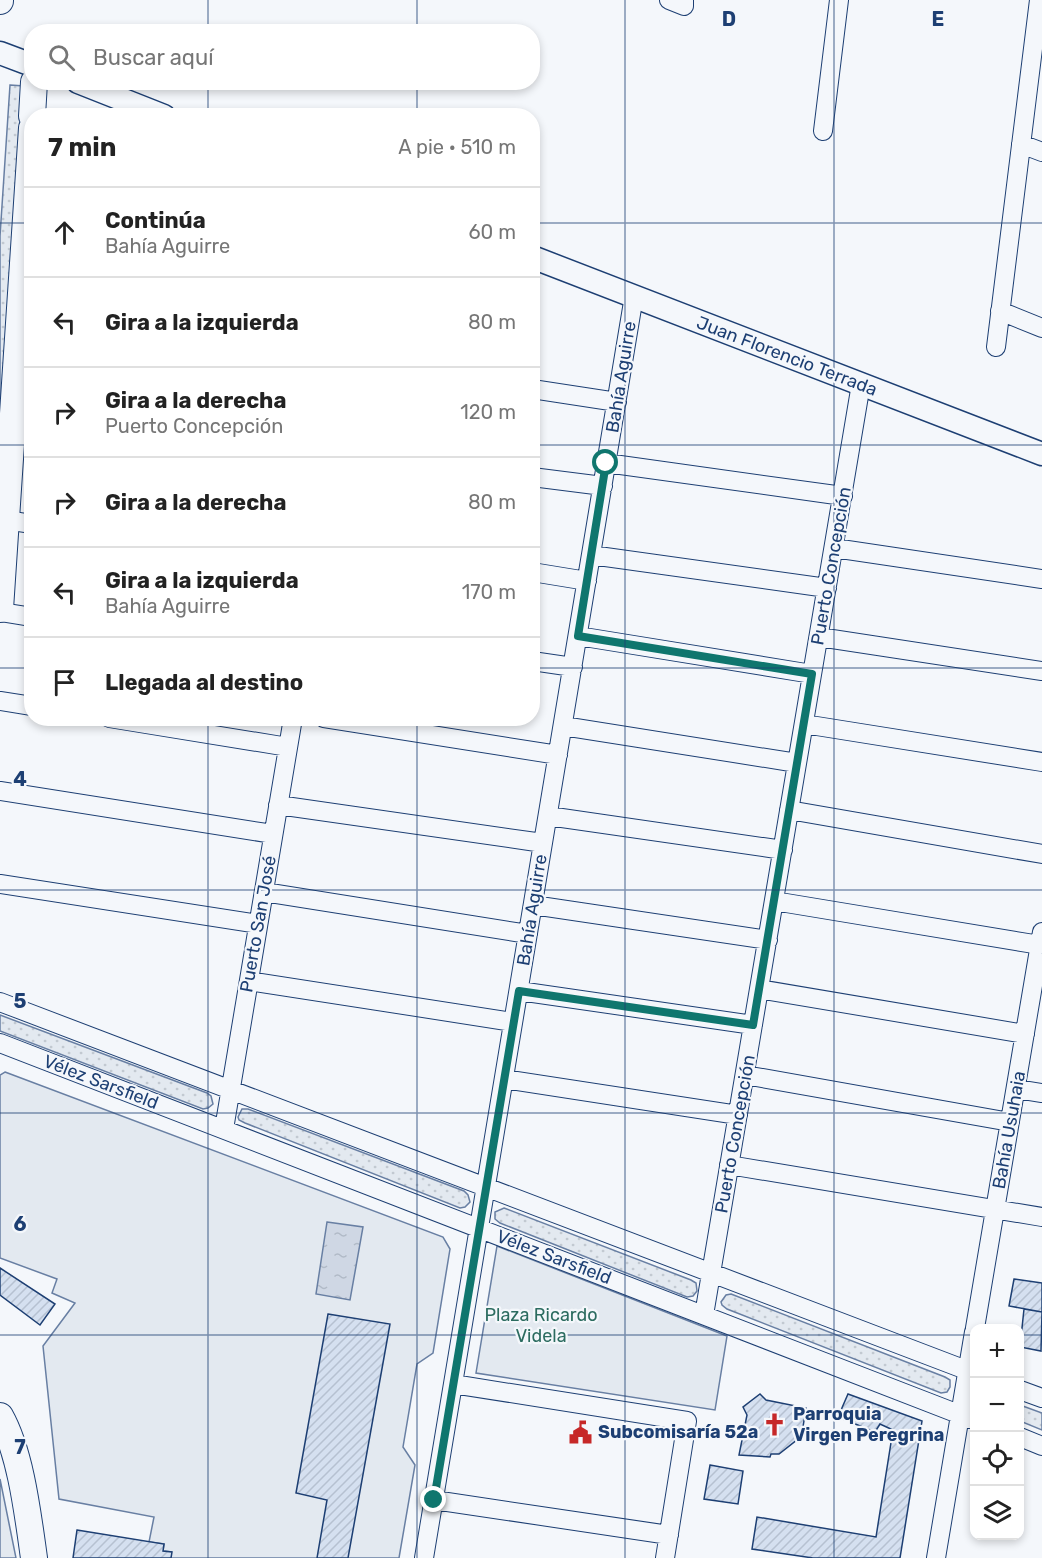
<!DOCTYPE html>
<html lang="es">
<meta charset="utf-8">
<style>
:root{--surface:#fff;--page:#f2f2f2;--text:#222;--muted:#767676;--line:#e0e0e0}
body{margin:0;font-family:Rubik,sans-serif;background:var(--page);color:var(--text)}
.controls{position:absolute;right:18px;bottom:18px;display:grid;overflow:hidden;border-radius:12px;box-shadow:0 3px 9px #0003}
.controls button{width:54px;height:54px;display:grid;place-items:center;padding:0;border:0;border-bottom:2px solid var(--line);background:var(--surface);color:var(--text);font:30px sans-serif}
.stop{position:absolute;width:18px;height:18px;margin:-14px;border:4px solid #0f766e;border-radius:50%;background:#fff}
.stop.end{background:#0f766e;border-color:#fff;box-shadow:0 2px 6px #0008}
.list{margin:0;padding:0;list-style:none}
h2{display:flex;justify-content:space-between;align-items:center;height:78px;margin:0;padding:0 24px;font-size:26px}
h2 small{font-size:20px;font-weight:400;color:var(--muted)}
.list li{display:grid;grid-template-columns:39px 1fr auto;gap:18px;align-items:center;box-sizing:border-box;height:90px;padding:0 24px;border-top:2px solid var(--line)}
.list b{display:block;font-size:22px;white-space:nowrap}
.list p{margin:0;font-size:20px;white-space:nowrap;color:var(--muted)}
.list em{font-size:20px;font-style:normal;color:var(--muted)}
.icon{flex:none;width:33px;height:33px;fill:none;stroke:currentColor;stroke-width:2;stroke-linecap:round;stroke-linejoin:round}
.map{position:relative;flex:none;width:1042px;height:1558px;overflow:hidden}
.search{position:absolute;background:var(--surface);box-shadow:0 3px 9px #0003;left:24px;top:24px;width:516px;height:66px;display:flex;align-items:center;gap:15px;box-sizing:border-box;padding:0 21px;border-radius:24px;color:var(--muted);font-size:22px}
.panel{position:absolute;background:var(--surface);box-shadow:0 3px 9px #0003;left:24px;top:108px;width:516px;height:618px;border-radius:24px}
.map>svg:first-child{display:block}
.grass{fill:url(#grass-dots);stroke:#687fa3;stroke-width:1.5}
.green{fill:#e3e9f0;stroke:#687fa3;stroke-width:1.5}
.water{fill:url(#water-ripples);stroke:#687fa3;stroke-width:1.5}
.building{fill:url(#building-hatch);stroke:#1d3f73;stroke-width:1.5}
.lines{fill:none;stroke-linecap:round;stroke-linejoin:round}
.minor-casing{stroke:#1d3f73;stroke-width:20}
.tertiary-casing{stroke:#1d3f73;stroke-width:25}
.secondary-casing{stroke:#1d3f73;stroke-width:28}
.minor{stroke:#f4f7fb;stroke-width:18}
.tertiary{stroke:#f4f7fb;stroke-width:22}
.secondary{stroke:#f4f7fb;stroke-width:26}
.route{stroke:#0f766e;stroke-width:8}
.grid{fill:none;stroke:#1d3f73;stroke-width:1.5;stroke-opacity:0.55}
.labels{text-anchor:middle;stroke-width:4.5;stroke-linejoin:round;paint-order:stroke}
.street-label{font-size:18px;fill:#1d3f73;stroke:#f4f7fb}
.park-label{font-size:18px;fill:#2c6c60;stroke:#f4f7fb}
.poi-label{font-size:18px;font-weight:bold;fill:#1d3f73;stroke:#f4f7fb;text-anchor:start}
.grid-label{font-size:20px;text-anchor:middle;font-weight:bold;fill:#1d3f73;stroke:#f4f7fb;stroke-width:4.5;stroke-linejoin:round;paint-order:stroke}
</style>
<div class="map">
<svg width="1042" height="1558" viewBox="0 0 1042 1558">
<defs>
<pattern id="grass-dots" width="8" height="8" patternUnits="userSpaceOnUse" patternTransform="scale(1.5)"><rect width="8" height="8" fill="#e3e9f0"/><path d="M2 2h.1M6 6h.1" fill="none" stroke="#c2c9d1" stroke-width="1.8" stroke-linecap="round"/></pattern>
<pattern id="water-ripples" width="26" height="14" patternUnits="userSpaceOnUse" patternTransform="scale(1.5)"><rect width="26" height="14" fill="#cfd7e4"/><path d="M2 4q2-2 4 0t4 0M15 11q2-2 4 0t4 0" fill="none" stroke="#b1bac7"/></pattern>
<pattern id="building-hatch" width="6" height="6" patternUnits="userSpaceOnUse" patternTransform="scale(1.5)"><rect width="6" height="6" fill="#d5e0f0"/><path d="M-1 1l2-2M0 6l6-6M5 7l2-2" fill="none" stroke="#b6c1d1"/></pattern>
</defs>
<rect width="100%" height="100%" fill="#f4f7fb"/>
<path class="grass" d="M10 85 24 86 0 445V236Z
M0 1015 207 1093 211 1096 213 1104 208 1108 203 1109 0 1031Z
M242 1109H248L464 1191 468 1195 470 1202 465 1207 460 1208 245 1123 239 1120 238 1117Z
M504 1208 691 1280 696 1283 697 1291 693 1296 687 1297 500 1223 495 1219V1212Z
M731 1294 945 1377 950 1380V1387L947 1392 941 1393 727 1309 722 1305 721 1302 726 1295Z
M1020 1405 1042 1413V1430L1020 1421Z"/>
<path class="green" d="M5 1072 443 1237 450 1249 433 1353 417 1364 403 1447 415 1465 399 1558H171V1552L163 1551 164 1544 149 1542 154 1517 59 1499 43 1346 75 1303 52 1293 57 1279 0 1258V1075Z
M497 1246 727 1336 715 1410 476 1373Z
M0 1479 16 1558H0Z"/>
<path class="water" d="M327 1222 363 1227 350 1300 316 1294Z"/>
<path class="building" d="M0 1268 55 1304 40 1325 0 1295Z
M1014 1279 1042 1283V1312L1009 1306Z
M1024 1309 1042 1312 1041 1351 1020 1347Z
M328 1314 390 1324 348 1558H317L327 1500 296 1493Z
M760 1394 766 1400 806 1408 802 1433H799L798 1439 779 1454H771L770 1457 739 1455 747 1415 743 1407Z
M848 1394 922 1421 900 1558H813L752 1549 757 1517 876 1537 893 1430 880 1424 875 1432 838 1417Z
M710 1465 743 1471 738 1504 704 1499Z
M77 1530 164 1544 163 1551 172 1552 171 1558H73Z"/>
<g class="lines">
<defs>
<path id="minor" d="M669 0 684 6V0
M823 131 839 0
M1021 144 1042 152
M1000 311 1042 328
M996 347 1039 0
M532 389 617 402
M12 431 32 434
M606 463 843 496
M532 477 603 486
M6 520 32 524
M834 548 1042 579
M591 555 827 588
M532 572 587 581
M0 612 32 617
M578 636 812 674
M819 637 1042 671
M532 661 573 667
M0 701 32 706
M109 718 288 747
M324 718 558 755
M804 724 1042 762
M563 726 797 763
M0 791 273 834
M278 805 543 843
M789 810 1042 854
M548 816 783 850
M0 884 258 924
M264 892 528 934
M774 901 1040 945
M533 905 768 940
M249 981 513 1022
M759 989 1025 1034
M519 991 753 1025
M0 1002 974 1373
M0 1043 974 1420
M745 1075 1010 1122
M504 1079 738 1115
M1016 1089 1042 1093
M224 1129 293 718
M729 1165 1042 1217
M704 1315 861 384
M975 1328 1042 932
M453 1384 687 1421 665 1558
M1020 1390 1042 1398
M1020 1437 1042 1446
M434 1500 669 1535
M424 1558 634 296
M936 1558 974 1332"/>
<path id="tertiary" d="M0 53 32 65
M78 82 164 116
M532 257 1042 454"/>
<path id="secondary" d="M0 1V0
M32 116 34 82
M0 609 32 128
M0 1416C21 1453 28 1516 34 1558"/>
</defs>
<use href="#minor" class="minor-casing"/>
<use href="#tertiary" class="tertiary-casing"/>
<use href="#secondary" class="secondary-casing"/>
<use href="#minor" class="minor"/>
<use href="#tertiary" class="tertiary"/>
<use href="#secondary" class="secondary"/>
</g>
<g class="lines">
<path class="route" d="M434 1500 519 991 753 1025 812 674 578 636 606 463"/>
</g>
<path class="grid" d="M208 0V32M417 0V32M625 0V1558M834 0V1558M208 82V116M417 82V116M0 223H32M532 223H1042M0 445H32M532 445H1042M0 668H32M532 668H1042M208 718V1558M417 718V1558M0 890H1042M0 1113H1042M0 1335H974M1020 1335H1042"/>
<defs>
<symbol id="church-bare" viewBox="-9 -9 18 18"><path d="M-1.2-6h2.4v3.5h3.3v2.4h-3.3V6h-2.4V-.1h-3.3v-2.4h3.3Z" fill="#c62828" stroke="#f4f7fb" stroke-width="2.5" paint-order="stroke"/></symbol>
<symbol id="civic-bare" viewBox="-9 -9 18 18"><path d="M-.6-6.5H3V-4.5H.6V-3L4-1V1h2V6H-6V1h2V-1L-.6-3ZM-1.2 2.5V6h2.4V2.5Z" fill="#c62828" stroke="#f4f7fb" stroke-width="2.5" paint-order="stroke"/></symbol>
</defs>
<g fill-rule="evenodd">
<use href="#church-bare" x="758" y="1408" width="33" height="33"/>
<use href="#civic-bare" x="564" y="1416" width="33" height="33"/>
</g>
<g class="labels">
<g class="street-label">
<text transform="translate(787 356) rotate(21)" y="6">Juan Florencio Terrada</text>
<text transform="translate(621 377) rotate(-81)" y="6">Bahía Aguirre</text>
<text transform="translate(831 566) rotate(-80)" y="6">Puerto Concepción</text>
<text transform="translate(532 910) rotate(-81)" y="6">Bahía Aguirre</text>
<text transform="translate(258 924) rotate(-80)" y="6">Puerto San José</text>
<text transform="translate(101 1082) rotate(21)" y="6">Vélez Sarsfield</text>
<text transform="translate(1009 1130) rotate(-80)" y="6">Bahía Usuhaia</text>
<text transform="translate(735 1134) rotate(-80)" y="6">Puerto Concepción</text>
<text transform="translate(554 1257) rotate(21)" y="6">Vélez Sarsfield</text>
</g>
<g class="park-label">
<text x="541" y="1321">Plaza Ricardo<tspan x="541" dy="21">Videla</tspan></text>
</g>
<g class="poi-label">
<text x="793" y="1420">Parroquia<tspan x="793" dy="21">Virgen Peregrina</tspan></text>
<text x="598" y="1438">Subcomisaría 52a</text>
</g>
</g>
<g class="grid-label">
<text x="729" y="26">D</text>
<text x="938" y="26">E</text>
<text x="20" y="786">4</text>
<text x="20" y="1008">5</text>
<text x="20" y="1231">6</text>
<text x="20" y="1454">7</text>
</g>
</svg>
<div class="controls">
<button>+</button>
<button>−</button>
<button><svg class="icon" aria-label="locate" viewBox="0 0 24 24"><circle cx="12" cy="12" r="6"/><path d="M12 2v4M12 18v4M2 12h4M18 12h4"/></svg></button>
<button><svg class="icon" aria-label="layers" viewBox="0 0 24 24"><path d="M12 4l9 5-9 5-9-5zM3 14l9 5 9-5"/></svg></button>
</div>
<div class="stop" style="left:606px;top:463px"></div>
<div class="stop end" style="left:434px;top:1500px"></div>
<div class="search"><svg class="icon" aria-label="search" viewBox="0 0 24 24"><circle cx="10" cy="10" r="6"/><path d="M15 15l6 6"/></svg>Buscar aquí</div>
<section class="panel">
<h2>7 min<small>A pie · 510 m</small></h2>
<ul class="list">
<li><svg class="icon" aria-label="ahead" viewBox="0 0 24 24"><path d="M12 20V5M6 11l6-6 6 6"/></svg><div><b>Continúa</b><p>Bahía Aguirre</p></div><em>60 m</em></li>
<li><svg class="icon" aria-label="left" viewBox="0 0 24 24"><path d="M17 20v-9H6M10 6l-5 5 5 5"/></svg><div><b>Gira a la izquierda</b></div><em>80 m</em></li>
<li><svg class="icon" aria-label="right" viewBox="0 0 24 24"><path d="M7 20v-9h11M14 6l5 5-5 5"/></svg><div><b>Gira a la derecha</b><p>Puerto Concepción</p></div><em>120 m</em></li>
<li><svg class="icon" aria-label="right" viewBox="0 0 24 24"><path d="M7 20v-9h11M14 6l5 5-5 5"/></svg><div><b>Gira a la derecha</b></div><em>80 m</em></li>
<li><svg class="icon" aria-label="left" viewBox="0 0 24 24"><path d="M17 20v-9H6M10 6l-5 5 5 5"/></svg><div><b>Gira a la izquierda</b><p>Bahía Aguirre</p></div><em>170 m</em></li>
<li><svg class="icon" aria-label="arrive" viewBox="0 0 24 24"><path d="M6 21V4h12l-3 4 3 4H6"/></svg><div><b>Llegada al destino</b></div></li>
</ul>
</section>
</div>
